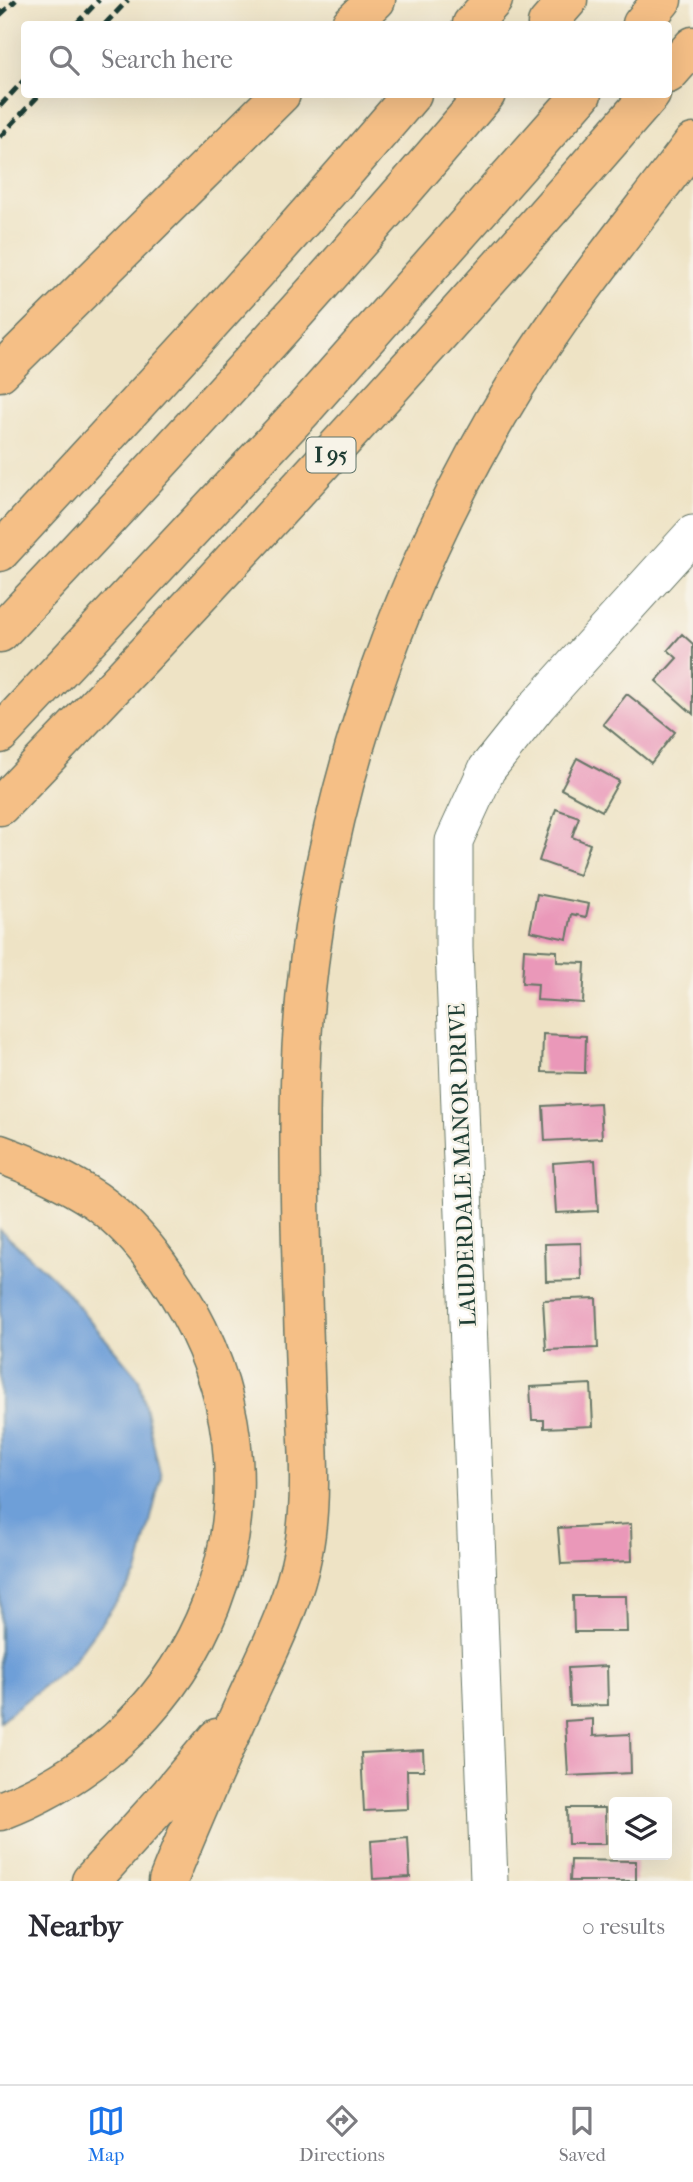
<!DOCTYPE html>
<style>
:root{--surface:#fff;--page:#f2f2f3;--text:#2b2b33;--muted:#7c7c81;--line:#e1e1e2;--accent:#1a73e8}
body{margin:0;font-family:"IM FELL French Canon",serif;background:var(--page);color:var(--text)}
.controls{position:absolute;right:21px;bottom:21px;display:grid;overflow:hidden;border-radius:7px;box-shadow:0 7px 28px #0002}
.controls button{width:63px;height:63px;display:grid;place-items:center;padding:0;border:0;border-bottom:2px solid var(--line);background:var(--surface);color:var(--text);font:35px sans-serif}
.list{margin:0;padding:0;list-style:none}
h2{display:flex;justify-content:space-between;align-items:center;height:91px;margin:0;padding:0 28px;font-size:30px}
h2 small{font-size:23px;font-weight:400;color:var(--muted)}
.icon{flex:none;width:38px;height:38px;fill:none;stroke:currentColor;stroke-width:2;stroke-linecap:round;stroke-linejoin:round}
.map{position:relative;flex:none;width:693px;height:1881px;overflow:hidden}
.search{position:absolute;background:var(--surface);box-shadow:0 7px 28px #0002;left:21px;right:21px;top:21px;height:77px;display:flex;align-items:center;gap:18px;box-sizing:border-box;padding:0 24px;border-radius:7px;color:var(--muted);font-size:26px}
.sheet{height:203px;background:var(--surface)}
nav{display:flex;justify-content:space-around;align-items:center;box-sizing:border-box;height:98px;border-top:2px solid var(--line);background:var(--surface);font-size:19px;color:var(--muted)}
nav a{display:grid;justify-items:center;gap:4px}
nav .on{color:var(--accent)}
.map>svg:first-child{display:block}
.water{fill:#6e9fd8;stroke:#466e86;stroke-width:2}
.building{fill:#ea98b9}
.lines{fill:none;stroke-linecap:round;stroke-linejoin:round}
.minor-casing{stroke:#677767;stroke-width:39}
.highway-casing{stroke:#677767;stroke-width:41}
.minor{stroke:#fff;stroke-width:37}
.highway{stroke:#f5bf86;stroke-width:38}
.rail{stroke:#1f3d34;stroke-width:5;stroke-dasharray:10 5;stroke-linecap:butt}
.labels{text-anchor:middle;stroke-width:5;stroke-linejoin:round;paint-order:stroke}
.shield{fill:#f7f3e8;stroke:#60746a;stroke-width:2}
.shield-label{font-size:21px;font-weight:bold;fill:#1f3d34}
.street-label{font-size:23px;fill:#1f3d34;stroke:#f7f3e8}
</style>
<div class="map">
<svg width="693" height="1881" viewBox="0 0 693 1881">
<rect width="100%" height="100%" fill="#f7f3e8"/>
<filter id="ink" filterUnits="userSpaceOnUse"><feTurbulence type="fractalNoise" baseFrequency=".0143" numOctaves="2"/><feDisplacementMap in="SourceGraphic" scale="14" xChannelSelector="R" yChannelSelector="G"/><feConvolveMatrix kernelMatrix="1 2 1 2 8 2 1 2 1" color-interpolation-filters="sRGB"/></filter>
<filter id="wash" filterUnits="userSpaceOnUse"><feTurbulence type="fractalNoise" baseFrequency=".00686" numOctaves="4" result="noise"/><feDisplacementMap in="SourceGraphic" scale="28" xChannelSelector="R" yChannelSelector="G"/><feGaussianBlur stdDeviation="1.57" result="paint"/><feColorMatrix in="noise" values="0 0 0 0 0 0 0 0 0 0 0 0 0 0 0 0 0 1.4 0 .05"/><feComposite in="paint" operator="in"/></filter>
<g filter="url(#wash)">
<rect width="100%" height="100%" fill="#eee3c5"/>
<path class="water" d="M0 1230 58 1282 139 1379 161 1478 137 1574 70 1665 0 1721Z"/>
<g id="blocks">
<path class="building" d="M682 634 693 644V714L656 681 677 658 668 650Z
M627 694 675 732 651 763 603 724Z
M577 758 619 781 602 811 561 789Z
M556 809 579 817 572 837 590 844 579 875 539 861Z
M537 894 589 904 586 917 572 914 567 939 530 931Z
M524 949 557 951V962L585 963 583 1003 537 1000 538 984 522 983Z
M543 1034 586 1036 585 1073 542 1072Z
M600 1103 602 1138 545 1141 543 1106Z
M595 1160 598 1211 556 1213 553 1163Z
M581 1243 582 1280 546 1281 545 1244Z
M596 1298 598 1348 546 1350 543 1300Z
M591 1384 593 1426 544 1428V1420H532L530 1387Z
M631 1524 632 1561 561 1564 558 1528Z
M573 1596H626L627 1632H574Z
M607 1666 608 1705 570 1706 568 1668Z
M593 1719V1736L630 1734 631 1773 568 1776 565 1721Z
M423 1750 424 1770H407L408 1809 364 1811 361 1753Z
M567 1808H605L606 1844H568Z
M408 1838 410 1877 373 1879 371 1841Z
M571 1860 636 1861V1881H570Z"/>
</g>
</g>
<g filter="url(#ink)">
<use href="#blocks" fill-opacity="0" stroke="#677767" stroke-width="2"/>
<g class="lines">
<defs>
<path id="minor" d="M489 1881 454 948V841L487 769 538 705 693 534"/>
<path id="highway" d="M351 24 376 0
M472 24 493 0
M547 24 568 0
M642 24 662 0
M668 74 693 46
M0 372 281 94
M0 552C139 401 279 251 412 94
M0 633C166 458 330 279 486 94
M0 734 303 410 582 94
M0 806C223 575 440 337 651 94
M0 1154C33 1166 65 1180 95 1200 135 1228 165 1270 189 1312 296 1505 203 1734 0 1811
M91 1881 170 1794 217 1738
M168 1881C192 1820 219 1760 246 1700 268 1652 293 1605 303 1552 314 1495 307 1433 305 1375 302 1278 298 1181 300 1084 306 842 389 591 516 385 569 300 633 223 693 143"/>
</defs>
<use href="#minor" class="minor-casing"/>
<use href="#highway" class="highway-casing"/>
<use href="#minor" class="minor"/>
<use href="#highway" class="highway"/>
<path class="rail" d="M0 15 16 0
M76 24 99 0
M105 24 128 0
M0 106 24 80
M0 137 40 94"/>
</g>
</g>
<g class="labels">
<rect class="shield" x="306.5" y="437.5" width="49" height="35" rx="5"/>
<g class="shield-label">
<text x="331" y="462">I 95</text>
</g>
<g class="street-label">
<text transform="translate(462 1165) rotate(-92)" y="8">LAUDERDALE MANOR DRIVE</text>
</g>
</g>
</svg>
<div class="controls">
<button><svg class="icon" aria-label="layers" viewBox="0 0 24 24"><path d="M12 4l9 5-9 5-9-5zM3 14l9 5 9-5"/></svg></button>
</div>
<div class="search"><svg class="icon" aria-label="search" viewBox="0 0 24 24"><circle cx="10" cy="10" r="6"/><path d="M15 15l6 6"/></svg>Search here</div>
</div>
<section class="sheet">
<h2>Nearby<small>0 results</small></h2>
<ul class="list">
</ul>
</section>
<nav>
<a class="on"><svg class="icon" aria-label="map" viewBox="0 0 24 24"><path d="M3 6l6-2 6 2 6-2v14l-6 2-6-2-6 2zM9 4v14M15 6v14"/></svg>Map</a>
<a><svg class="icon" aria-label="directions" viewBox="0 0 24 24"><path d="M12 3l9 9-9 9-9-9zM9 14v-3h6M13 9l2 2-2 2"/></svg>Directions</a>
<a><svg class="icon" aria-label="saved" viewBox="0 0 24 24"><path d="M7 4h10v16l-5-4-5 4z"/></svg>Saved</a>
</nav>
